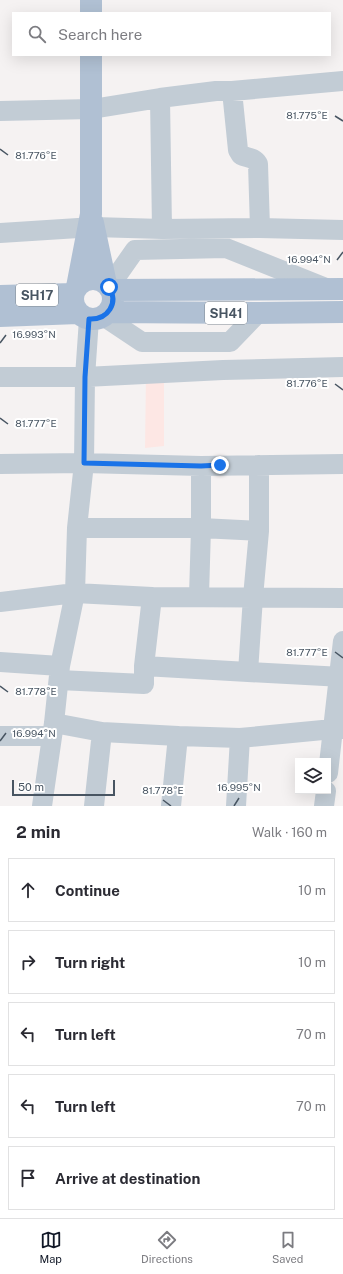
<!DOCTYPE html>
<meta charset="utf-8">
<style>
:root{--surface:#fff;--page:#f2f2f3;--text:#2b2b33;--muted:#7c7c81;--line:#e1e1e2;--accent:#111827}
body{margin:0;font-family:"Public Sans",sans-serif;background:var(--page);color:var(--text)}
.controls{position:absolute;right:12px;bottom:12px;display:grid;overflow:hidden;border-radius:0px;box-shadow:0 4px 16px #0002}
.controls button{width:36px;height:36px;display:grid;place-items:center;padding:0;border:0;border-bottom:1px solid var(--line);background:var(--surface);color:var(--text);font:20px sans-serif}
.scale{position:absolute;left:12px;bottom:10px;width:103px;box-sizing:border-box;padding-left:4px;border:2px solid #485562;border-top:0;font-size:11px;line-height:14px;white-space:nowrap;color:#485562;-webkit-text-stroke:3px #fff;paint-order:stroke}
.stop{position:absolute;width:12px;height:12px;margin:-9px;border:3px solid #1a73e8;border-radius:50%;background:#fff}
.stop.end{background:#1a73e8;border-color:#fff;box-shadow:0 1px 4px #0008}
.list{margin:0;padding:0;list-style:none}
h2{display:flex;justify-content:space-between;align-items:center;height:52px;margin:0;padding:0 16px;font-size:17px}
h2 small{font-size:13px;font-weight:400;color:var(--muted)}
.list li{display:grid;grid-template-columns:26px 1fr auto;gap:12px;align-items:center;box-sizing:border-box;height:64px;margin:0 8px 8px;padding:0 8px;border:1px solid var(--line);border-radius:0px}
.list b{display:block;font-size:15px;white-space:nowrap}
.list em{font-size:13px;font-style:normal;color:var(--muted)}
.icon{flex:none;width:22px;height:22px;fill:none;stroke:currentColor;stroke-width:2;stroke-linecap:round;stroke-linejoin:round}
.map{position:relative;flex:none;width:343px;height:806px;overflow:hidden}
.search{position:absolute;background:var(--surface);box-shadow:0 4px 16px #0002;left:12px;right:12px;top:12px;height:44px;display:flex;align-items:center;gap:10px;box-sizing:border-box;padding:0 14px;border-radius:0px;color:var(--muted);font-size:15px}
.sheet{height:412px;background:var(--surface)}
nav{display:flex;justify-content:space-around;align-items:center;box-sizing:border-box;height:56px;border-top:1px solid var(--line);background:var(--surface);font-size:11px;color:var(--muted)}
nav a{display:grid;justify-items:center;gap:2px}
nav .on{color:var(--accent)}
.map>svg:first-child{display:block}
.medical{fill:#fde7e4}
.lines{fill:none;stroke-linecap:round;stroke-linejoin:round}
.minor{stroke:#c2ccd5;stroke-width:20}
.major{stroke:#b0c0d3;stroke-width:22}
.route{stroke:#1a73e8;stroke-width:5}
.ticks{fill:none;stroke:#485562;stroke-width:1.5}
.labels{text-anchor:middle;stroke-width:4;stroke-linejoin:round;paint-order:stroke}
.shield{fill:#fff;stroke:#7f8891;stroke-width:1}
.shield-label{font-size:13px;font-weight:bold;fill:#485562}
.ticks-label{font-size:10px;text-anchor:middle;fill:#485562;stroke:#fff;stroke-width:4;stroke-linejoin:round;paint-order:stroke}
</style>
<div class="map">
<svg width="343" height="806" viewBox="0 0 343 806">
<rect width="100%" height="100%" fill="#f5f2f2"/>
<path class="medical" d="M146 376H164V446L145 448Z"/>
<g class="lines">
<path class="minor" d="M232 91 238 150 241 155C247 158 254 157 258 164L260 228
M160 98 162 229
M0 111 92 109 160 98 216 91H232L343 81
M0 233 94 227 162 229 260 228 343 230
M109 287 135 250 226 248 326 288
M103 316 142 342H230L258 313
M0 377H85L223 370 343 367
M0 464 84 463 201 466 343 464
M259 465V531L253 597 248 672 343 677
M77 528H201L259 531
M199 596 201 528V466
M0 602 75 593 152 597 343 598
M0 662 60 666
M144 666 248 672
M59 680 144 684V666L152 597
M54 723 102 732 178 736 240 738 333 729H343
M0 736H52
M328 773 343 641
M42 806 54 723 60 666 75 593 77 528 84 463 85 377 89 319
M94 806 102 732
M171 806 178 736
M236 806 240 738
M324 806 326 791"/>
<path class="major" d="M91 0V13
M93 223 106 284
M73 299a20 20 0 1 1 40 0a20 20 0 1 1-40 0Z
M77 287 91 214V55
M111 290 343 289
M0 296 73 294
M108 312 258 313 343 312
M0 316 78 313"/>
</g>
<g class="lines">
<path class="route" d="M109 287C119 303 108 320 89 319L85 377 84 463 201 466 220 465"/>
</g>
<path class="ticks" d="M335 116 343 121M0 149 8 155M337 260 343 252M0 343 6 335M335 384 343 390M0 418 8 424M335 652 343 658M0 686 8 692M0 741 6 733M163 800 171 806M234 806 239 798"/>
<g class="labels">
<g class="shield">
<rect x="16" y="284" width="42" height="22" rx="3"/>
<rect x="205" y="302" width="42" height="22" rx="3"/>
</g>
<g class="shield-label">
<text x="37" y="300">SH17</text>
<text x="226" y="318">SH41</text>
</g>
</g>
<g class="ticks-label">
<text x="307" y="119">81.775°E</text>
<text x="36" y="159">81.776°E</text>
<text x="309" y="263">16.994°N</text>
<text x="34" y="338">16.993°N</text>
<text x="307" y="387">81.776°E</text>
<text x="36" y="427">81.777°E</text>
<text x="307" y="656">81.777°E</text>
<text x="36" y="695">81.778°E</text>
<text x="34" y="737">16.994°N</text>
<text x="239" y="791">16.995°N</text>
<text x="163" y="794">81.778°E</text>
</g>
</svg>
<div class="controls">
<button><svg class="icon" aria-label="layers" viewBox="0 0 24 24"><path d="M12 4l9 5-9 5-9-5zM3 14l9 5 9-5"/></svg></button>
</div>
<div class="scale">50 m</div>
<div class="stop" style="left:109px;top:287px"></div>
<div class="stop end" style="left:220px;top:465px"></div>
<div class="search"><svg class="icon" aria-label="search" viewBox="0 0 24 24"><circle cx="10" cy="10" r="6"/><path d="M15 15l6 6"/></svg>Search here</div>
</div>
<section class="sheet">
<h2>2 min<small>Walk · 160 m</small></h2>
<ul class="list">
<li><svg class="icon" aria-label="ahead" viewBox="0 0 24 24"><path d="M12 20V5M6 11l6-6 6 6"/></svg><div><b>Continue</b></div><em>10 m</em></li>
<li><svg class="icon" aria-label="right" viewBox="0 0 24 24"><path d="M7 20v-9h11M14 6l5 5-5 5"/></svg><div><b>Turn right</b></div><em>10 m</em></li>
<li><svg class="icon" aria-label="left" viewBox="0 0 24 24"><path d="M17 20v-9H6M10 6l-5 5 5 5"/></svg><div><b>Turn left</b></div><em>70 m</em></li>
<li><svg class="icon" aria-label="left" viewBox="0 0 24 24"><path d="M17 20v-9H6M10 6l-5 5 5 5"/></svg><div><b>Turn left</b></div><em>70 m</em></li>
<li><svg class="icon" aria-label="arrive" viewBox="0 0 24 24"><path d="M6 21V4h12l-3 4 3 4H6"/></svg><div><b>Arrive at destination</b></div></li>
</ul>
</section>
<nav>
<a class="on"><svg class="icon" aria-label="map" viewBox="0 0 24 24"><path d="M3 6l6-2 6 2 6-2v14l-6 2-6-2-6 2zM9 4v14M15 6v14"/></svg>Map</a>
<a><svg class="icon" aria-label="directions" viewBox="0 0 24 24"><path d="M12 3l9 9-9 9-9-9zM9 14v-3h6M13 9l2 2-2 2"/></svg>Directions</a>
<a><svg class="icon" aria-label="saved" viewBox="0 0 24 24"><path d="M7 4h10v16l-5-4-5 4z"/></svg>Saved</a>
</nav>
